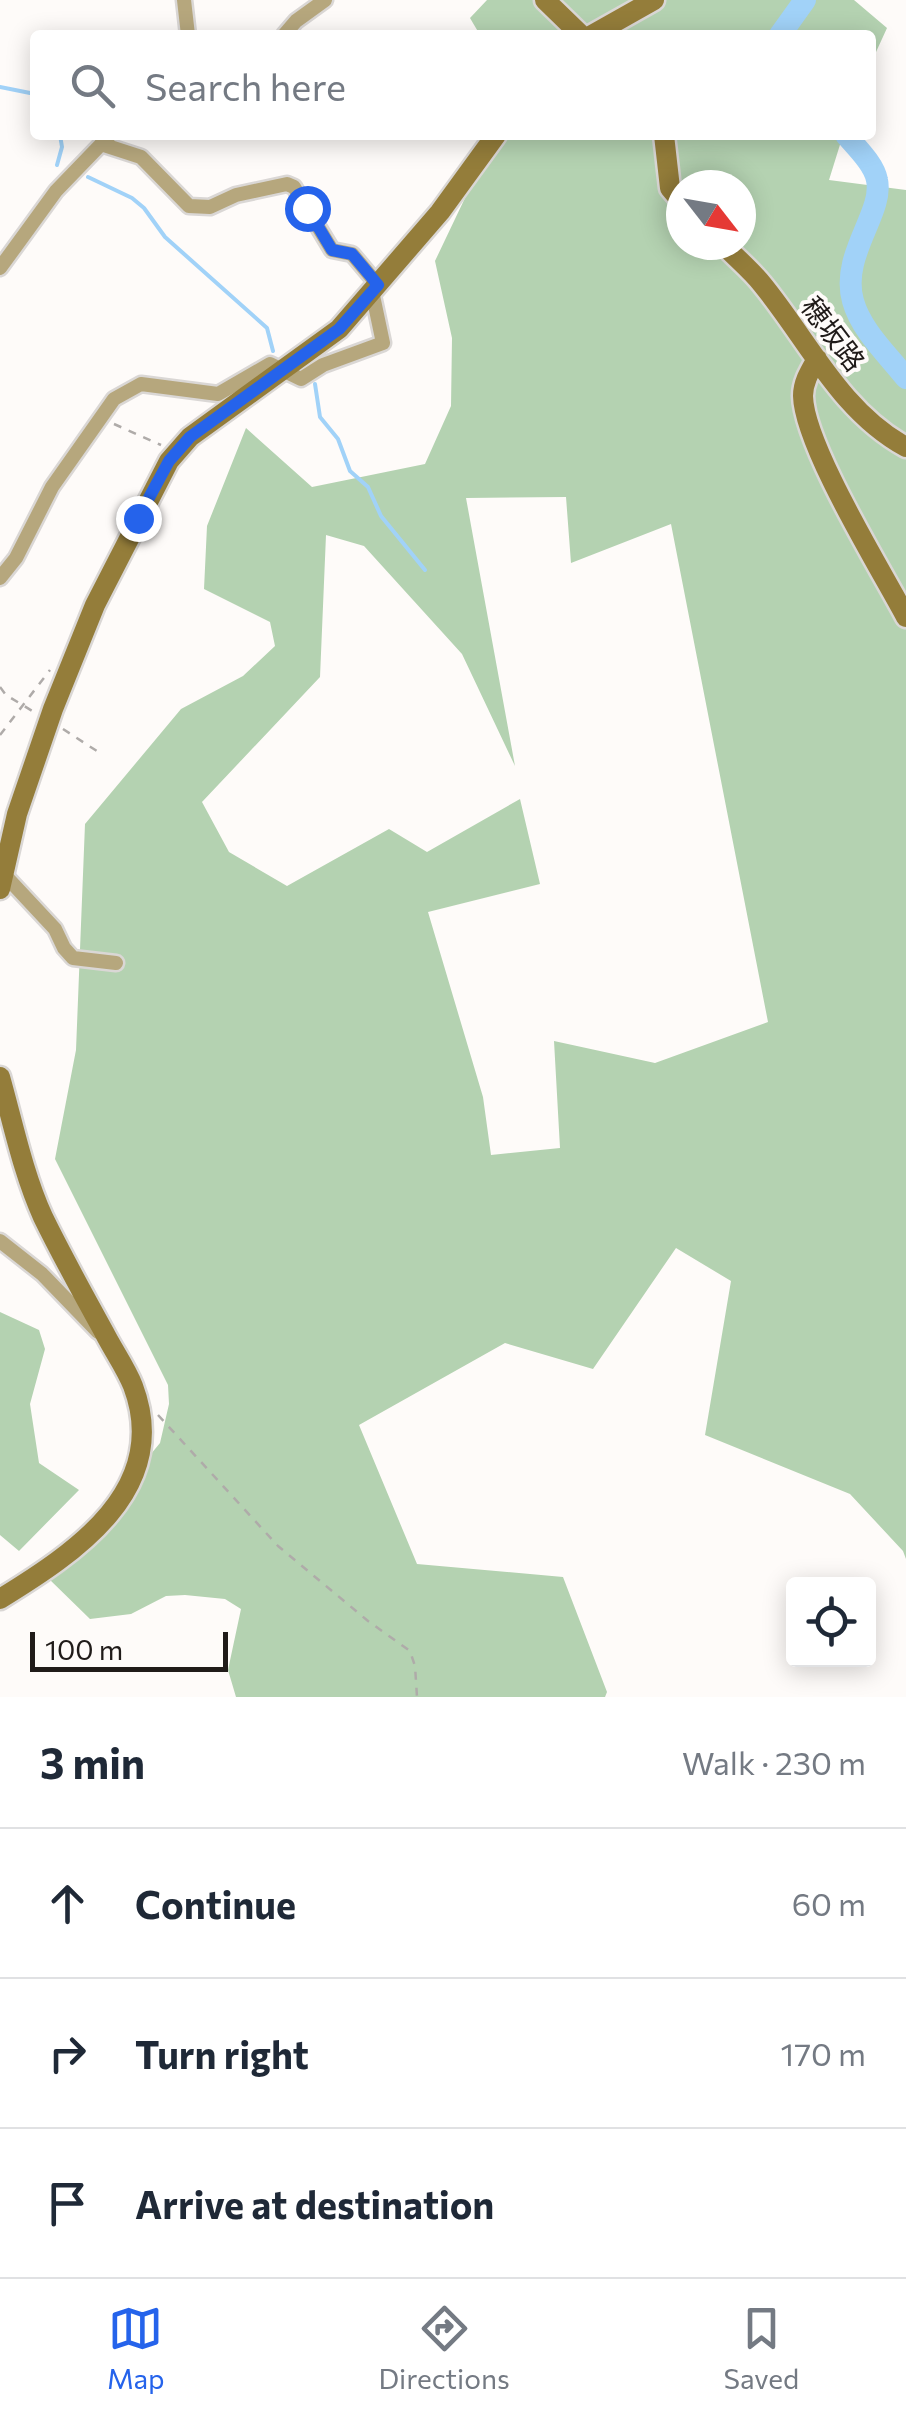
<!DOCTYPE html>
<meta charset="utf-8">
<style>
:root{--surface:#fff;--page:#f6f6f7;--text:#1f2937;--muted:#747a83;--line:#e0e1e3;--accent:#2563eb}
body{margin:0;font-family:Commissioner,"Noto Sans JP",sans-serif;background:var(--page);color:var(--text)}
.controls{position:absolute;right:30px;bottom:30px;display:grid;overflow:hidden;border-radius:10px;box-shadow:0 5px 25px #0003}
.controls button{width:90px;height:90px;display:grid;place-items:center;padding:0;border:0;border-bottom:2px solid var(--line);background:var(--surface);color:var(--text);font:50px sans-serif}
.compass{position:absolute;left:666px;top:170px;width:90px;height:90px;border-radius:50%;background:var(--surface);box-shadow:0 5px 25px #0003;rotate:121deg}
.scale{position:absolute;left:30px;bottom:25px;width:198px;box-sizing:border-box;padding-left:10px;border:5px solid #201b19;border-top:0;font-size:28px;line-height:35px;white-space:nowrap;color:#201b19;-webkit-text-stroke:8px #fefbf9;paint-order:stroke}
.stop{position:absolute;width:30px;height:30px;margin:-22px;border:8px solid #2563eb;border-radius:50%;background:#fff}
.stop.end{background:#2563eb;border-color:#fff;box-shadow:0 2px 10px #0008}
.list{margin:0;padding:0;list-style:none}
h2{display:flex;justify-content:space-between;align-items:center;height:130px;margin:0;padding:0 40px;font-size:42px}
h2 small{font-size:32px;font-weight:400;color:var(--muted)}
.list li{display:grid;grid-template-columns:65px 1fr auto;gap:30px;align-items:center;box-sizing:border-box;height:150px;padding:0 40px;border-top:2px solid var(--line)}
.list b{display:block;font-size:38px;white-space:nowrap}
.list em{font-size:32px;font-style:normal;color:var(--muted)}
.icon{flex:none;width:55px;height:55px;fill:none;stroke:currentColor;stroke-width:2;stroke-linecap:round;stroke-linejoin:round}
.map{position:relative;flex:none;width:906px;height:1697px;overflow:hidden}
.search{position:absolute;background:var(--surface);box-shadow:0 5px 25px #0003;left:30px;right:30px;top:30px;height:110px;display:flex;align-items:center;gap:25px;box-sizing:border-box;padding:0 35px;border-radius:10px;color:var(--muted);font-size:38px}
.sheet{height:580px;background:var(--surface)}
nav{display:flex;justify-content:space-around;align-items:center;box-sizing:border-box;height:140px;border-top:2px solid var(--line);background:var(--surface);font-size:28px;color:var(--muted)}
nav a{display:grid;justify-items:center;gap:5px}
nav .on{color:var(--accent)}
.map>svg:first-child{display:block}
.green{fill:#b4d2b1;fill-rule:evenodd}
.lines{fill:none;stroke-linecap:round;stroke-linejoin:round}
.stream{stroke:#a1d2f8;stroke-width:4}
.river{stroke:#a1d2f8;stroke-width:22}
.street-casing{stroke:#dad7d5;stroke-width:19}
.secondary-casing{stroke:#dad7d5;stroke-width:25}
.path{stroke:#afaba9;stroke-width:2.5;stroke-dasharray:8 8;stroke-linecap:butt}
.street{stroke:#b6a77d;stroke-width:14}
.secondary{stroke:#947d3a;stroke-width:20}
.route{stroke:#2563eb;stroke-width:12}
.labels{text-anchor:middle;stroke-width:8;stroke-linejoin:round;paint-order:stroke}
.street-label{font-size:28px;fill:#201b19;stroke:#fefbf9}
</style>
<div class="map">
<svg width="906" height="1697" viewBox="0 0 906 1697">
<rect width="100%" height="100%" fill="#fefbf9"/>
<path class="green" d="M487 0H854L887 28 871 63V35H480L470 18Z
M495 135H843L829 180 906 190V1559L903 1551 850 1494 705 1435 731 1281 676 1248 593 1369 505 1343 359 1425 417 1564 563 1577 607 1692 605 1697H236L228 1670 241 1609 225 1599 185 1595 166 1596 131 1614 90 1619 48 1578 160 1443 169 1404 168 1385 55 1159 76 1050 85 824 181 709 243 676 275 646 270 622 204 589 207 526 246 428 312 487 425 464 451 406 452 338 435 261ZM681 185H741V245H681ZM566 497 571 563 671 524 768 1022 655 1063 554 1041 560 1148 491 1155 483 1097 428 912 540 884 520 799 427 852 389 829 287 886 229 852 202 802 320 677 326 535 364 546 462 654 515 766 466 498Z
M0 1312 39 1330 45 1349 30 1404 39 1463 79 1490 19 1551 0 1535Z"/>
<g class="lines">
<path class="stream" d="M0 87 35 94
M57 165 62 147 60 135
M88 177 132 198 144 208 165 237 267 328 273 351
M315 384 320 417 338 439 350 471 368 487 381 516 425 570"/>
<path class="river" d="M780 35 805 0
M846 135C856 147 874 164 877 180 884 213 840 255 853 301 861 330 887 354 906 378"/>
<defs>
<path id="street" d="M184 0 188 35
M284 35 296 21 325 0
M101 144 141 157 189 206 210 207 236 195 287 184 294 187 332 250 352 254 378 285
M0 268 56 191 110 135
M0 578 16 558 52 487 114 399 141 384 218 394 270 364 301 379 323 365 383 343 372 291
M0 870 55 929 64 948 73 958 116 963
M0 1241 42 1274 98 1332"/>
<path id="secondary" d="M545 0 581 35
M592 35 654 0
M664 135 670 188 681 201
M724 245C736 258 751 270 762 284 808 340 840 411 906 447
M817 359C810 371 803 382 803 396 804 445 880 568 906 617
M0 889 17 814 53 709 95 605 169 461 190 437 339 329 440 212 496 135
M0 1077C13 1123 23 1173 43 1217 62 1256 83 1294 104 1332 113 1350 126 1368 133 1386 172 1489 75 1553 0 1599"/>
</defs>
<use href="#street" class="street-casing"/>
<use href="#secondary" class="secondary-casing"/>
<path class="path" d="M114 424 161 445
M0 687 6 695 34 712
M63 729 103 755
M0 735 50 670
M158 1415 278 1546 368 1621 410 1651 415 1666 417 1697"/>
<use href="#street" class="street"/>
<use href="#secondary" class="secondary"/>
</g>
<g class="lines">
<path class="route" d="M138 518 169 461 190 437 339 329 378 285 352 254 332 250 307 208"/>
</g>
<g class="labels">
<g class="street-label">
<text transform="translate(833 334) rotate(53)" y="10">穂坂路</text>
</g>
</g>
</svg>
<div class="controls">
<button><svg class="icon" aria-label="locate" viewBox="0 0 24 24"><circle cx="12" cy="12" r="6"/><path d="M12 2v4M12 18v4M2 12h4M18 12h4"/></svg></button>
</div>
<svg class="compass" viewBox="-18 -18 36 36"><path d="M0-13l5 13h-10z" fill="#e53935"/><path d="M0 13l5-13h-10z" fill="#747a83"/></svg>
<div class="scale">100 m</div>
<div class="stop" style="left:307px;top:208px"></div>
<div class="stop end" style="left:138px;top:518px"></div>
<div class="search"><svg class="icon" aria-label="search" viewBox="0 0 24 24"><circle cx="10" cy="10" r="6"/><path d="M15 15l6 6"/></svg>Search here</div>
</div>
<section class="sheet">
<h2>3 min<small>Walk · 230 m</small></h2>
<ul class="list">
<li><svg class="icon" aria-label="ahead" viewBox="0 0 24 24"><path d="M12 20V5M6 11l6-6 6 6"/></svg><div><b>Continue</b></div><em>60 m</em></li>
<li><svg class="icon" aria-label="right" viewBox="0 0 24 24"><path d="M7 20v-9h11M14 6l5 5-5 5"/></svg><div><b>Turn right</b></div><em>170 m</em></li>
<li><svg class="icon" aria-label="arrive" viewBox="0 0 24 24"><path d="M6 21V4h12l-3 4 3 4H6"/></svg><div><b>Arrive at destination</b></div></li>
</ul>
</section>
<nav>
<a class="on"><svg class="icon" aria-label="map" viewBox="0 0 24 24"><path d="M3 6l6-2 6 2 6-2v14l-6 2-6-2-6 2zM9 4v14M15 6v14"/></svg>Map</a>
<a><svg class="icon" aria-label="directions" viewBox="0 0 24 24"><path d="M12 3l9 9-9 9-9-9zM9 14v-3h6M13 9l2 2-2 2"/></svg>Directions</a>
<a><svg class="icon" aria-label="saved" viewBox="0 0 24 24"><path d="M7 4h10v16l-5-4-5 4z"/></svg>Saved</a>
</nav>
